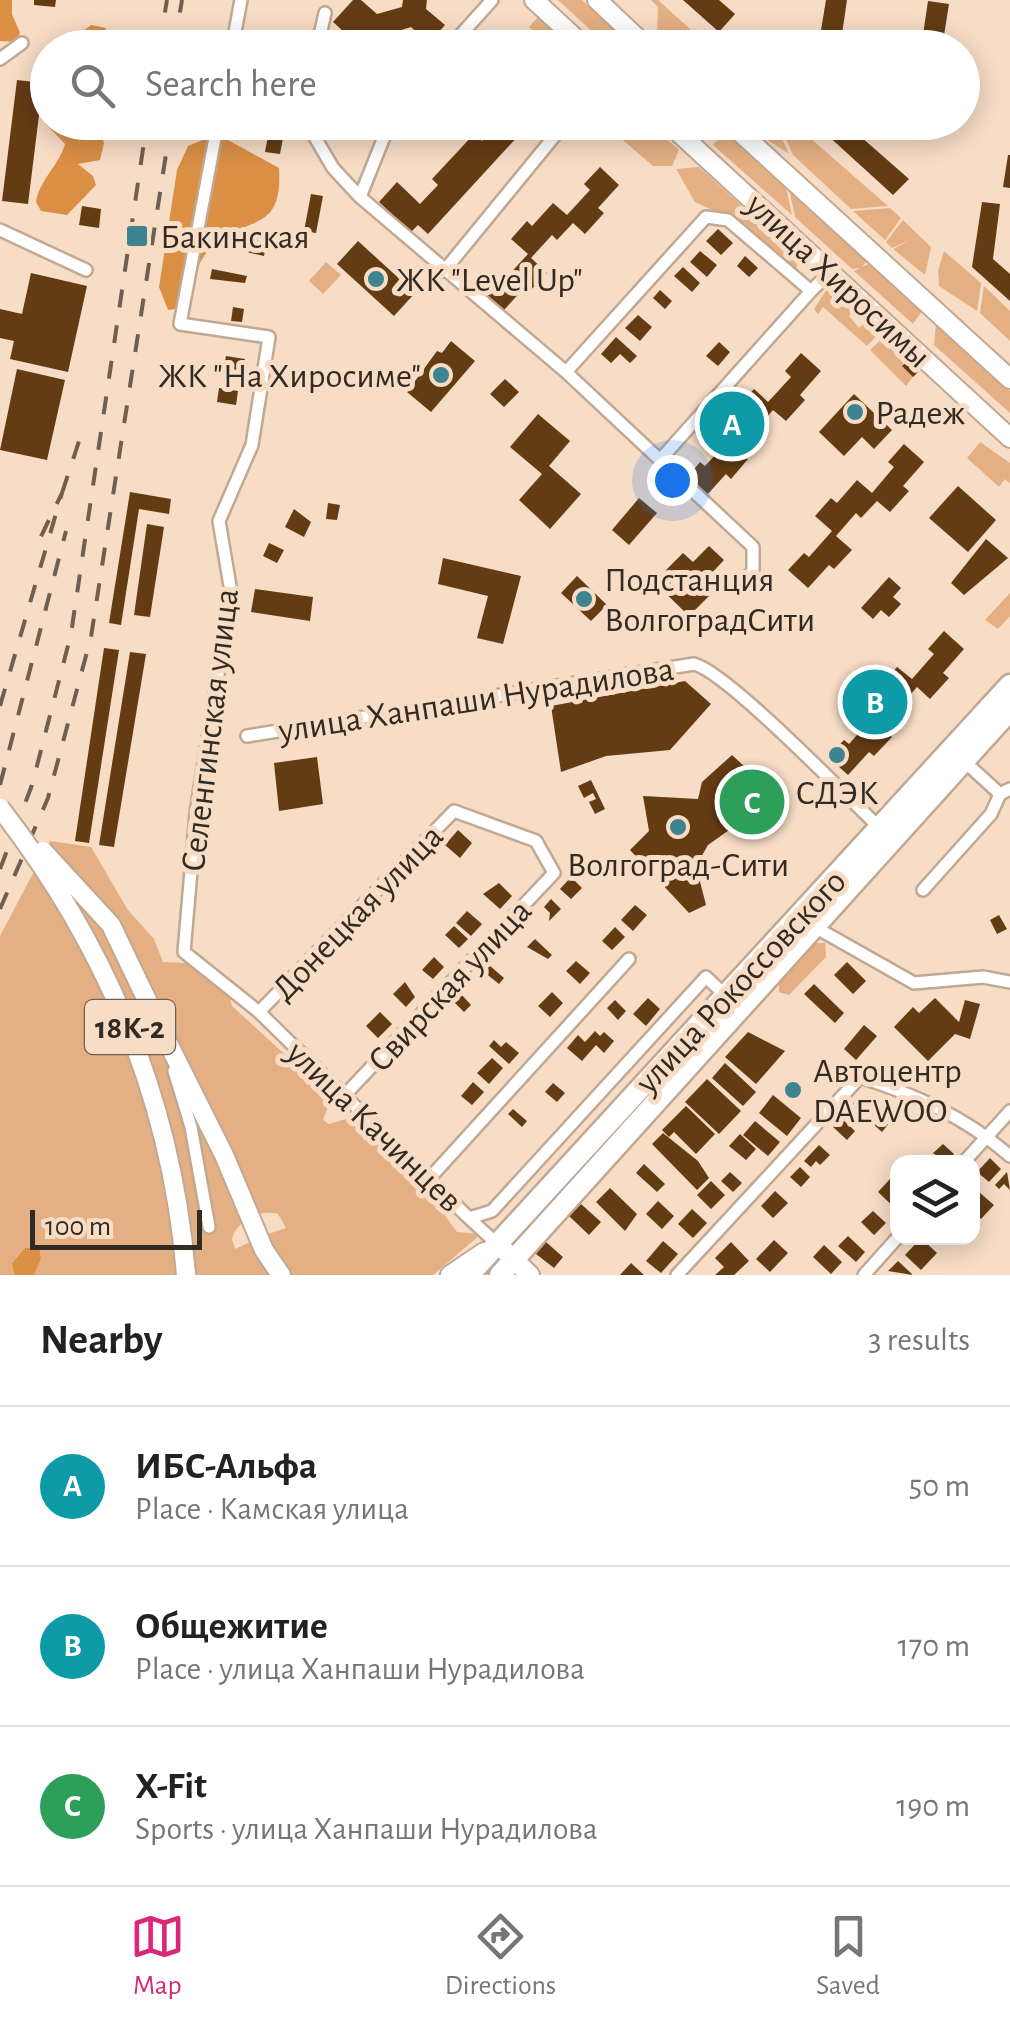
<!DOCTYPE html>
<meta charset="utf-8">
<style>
:root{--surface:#fff;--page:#f6f6f6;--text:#222;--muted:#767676;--line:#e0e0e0;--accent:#db2777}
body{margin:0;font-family:"Alegreya Sans",sans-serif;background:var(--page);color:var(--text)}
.controls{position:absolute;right:30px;bottom:30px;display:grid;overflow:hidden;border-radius:20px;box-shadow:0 5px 25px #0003}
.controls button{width:90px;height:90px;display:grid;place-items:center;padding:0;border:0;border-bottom:2px solid var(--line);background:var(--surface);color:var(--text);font:50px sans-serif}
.scale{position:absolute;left:30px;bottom:25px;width:172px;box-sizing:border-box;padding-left:10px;border:5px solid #332a21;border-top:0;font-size:28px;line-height:35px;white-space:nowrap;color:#332a21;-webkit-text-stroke:8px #f7dcc6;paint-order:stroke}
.you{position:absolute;left:672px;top:480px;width:35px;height:35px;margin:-25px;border:8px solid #fff;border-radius:50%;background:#1a73e8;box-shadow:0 0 0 15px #1a73e833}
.badge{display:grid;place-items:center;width:65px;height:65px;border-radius:50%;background:var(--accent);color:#fff;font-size:32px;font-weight:700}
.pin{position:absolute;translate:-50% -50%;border:5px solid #fff;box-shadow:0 2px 10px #0006}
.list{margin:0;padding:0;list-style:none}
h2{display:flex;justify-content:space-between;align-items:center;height:130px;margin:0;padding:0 40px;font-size:42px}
h2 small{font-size:32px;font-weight:400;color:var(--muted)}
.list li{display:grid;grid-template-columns:65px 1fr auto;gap:30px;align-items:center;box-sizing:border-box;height:160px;padding:0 40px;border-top:2px solid var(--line)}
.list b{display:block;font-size:38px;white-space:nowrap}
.list p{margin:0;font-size:32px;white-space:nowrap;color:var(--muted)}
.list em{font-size:32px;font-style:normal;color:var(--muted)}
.icon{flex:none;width:55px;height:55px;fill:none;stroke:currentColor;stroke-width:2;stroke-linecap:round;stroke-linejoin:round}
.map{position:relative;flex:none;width:1010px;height:1275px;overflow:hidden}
.search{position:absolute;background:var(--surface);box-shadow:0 5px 25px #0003;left:30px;right:30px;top:30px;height:110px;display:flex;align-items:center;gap:25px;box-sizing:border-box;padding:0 35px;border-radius:55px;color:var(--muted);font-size:38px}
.sheet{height:610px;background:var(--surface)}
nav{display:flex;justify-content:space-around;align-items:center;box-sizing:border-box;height:140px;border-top:2px solid var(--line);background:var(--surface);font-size:28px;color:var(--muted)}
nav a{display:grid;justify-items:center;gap:5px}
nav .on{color:var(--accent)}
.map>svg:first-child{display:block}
.green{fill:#e4b083}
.forest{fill:#db8f45}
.building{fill:#643c14}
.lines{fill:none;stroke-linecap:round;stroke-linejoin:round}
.street-casing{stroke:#c1a892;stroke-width:16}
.secondary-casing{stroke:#c1a892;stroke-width:22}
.primary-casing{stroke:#c1a892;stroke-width:22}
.highway-casing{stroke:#c1a892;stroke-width:25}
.street{stroke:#fff;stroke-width:11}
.secondary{stroke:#fff;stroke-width:18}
.primary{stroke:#fff;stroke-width:18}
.highway{stroke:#fff;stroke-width:20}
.rail{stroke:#6e5f52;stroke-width:4;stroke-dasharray:18 18;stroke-linecap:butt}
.primary-bridge-casing{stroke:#c1a892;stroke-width:22;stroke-linecap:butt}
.primary-bridge{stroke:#fff;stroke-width:18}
.poi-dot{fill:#3e8390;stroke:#f7dcc6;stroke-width:4}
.labels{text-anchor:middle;stroke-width:10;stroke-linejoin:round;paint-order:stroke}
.shield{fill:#f7dcc6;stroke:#6e5f52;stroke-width:2.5}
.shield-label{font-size:32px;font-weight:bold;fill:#332a21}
.poi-label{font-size:35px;fill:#332a21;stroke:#f7dcc6;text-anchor:start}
.street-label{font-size:35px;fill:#332a21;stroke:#f7dcc6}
</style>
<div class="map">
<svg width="1010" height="1275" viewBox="0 0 1010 1275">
<rect width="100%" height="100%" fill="#f7dcc6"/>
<path class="green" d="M558 0H582L633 47H609Z
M651 0H658L710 47H673L657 32 658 7Z
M538 17 571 47H550L529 27Z
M603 123H648L679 150 672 166H653Z
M761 123H775L789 154 766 139Z
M779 123H793L888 206 851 209 793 155Z
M725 132 786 187 792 215 713 145Z
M699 167 796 256 797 269 737 221 695 202 676 169Z
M789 189 867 261 861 268 852 269 795 217Z
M890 208 901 218 885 240 853 211Z
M903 220 931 247 925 275 893 249 910 240 892 248 886 242Z
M944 251 981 283 977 311 939 286 938 271Z
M326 262 341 275 323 294 309 281Z
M870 263 922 311 913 324 854 271Z
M984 286 1010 311V341L980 313Z
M827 289 838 290 858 307 849 316 859 328 869 319 882 330 867 346 823 307 818 314 814 309Z
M936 323 1010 391V413L934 345Z
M884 337 907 357 902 366 913 377 906 386 870 350Z
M980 442 1010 463V483L1005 479 999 487 967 458Z
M1010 593V616L998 629 985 620Z
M50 841 91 847 128 910 154 939 163 962 186 963 226 985 232 1006 326 1092 330 1102 323 1120 329 1124 353 1117 421 1183 457 1232 481 1234 433 1275H292L277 1256 268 1234 286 1228 278 1214C260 1209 236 1221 232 1239L235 1249 250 1242 268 1275H34L41 1259 38 1247 25 1248 12 1263 14 1275H0V936Z
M816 943H825L826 957 789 995 779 992V981Z"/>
<path class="forest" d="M0 0H12V14L20 33 15 42 0 41Z
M91 25 106 28 100 47H61Z
M47 99 48 122 98 123 104 143 100 160 78 164 93 176 96 185 67 215 41 211 36 202C40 179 58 167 65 144L45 123Z
M217 134 279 168C283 236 246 213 210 249 194 265 192 287 189 307L168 310 159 287 177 170 188 146Z
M39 1247 41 1259 34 1275H14L12 1263 25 1248Z"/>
<path class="building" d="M34 0H56L55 7 34 5Z
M353 0H361L377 14 402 7 403 0H427L426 9 445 25 429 43 411 27 382 36 388 42 383 48 375 43 374 48H351L353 40 333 22Z
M683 0H719L735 14 719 32Z
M826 0H847L840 48H818Z
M928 1 949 4 942 48H921Z
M17 80 43 83 28 204 2 201Z
M499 122H531L428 234 418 225 408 235 389 217 392 214 379 202 397 182 420 204 438 185 432 179 474 134 482 141Z
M813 122H844L909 179 893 195Z
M268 136 283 138 280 154 265 152Z
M1008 155H1010V188L1003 187Z
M600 167 619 185 598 208 604 213 585 234 573 223 557 240 552 235 531 258 547 273 530 291 525 287 504 310 484 293 500 276 504 280 528 254 511 239 527 221 532 226 553 203 567 215 590 190 584 184Z
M311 194 323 196 316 233 304 231Z
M982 202 1000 204 993 259 1010 274V301L972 267Z
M82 206 101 209 99 228 79 225Z
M718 229 733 243 721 255 706 241Z
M250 238 267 241 264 256 246 252Z
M358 241 415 293 394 316 337 264Z
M700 251 717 265 707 277 690 262Z
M745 256 758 268 749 277 737 266Z
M683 267 700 283 692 292 674 276Z
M212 269 247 276 245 283 210 279Z
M31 273 87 286 68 372 10 359 14 341 0 338V309L22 314Z
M660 290 672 301 665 309 653 298Z
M233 307 244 309 242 322 231 321Z
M638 315 652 327 640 341 625 328Z
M616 337 637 356 630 363 620 354 611 363 601 354Z
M451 341 475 361 431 412 407 392 437 351 442 353Z
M719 342 730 352 718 366 706 356Z
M801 353 821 371 800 395 805 400 786 421 773 410 758 427 753 423 732 445 748 459 731 479 726 474 705 497 685 480 700 462 705 466 728 441 711 426 728 407 733 412 754 389 768 402 791 377 785 371Z
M226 356 245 359 241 382 222 378Z
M908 360 919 371 913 377 902 366Z
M17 369 65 380 47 460 0 450Z
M505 379 519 392 504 407 490 394Z
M219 388 238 391 236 405 217 402Z
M854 394 892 430 874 449 862 437 844 456 819 432Z
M538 414 570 441 549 466 581 494 550 529 519 500 542 474 510 447Z
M904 444 924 462 903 486 909 491 890 512 877 501 861 518 856 513 836 536 852 550 834 569 829 565 808 588 788 570 804 553 809 557 832 531 815 516 831 498 837 503 857 480 872 493 894 467 888 462Z
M958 486 996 520 968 552 929 518Z
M130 492 171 499 169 514 139 509 121 625 109 623Z
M639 498 657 513 629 545 612 530Z
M328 503 340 505 337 520 326 519Z
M294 509 311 522 304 537 285 527Z
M147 524 164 527 150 617 134 615Z
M986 539 1008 558 964 595 951 583Z
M269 543 284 550 277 563 263 556Z
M709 546 724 560 710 575 720 585 689 616 654 582 683 553 693 562Z
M443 558 521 576 503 644 477 638 488 596 438 584Z
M577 576 607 605 591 621 561 593Z
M889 577 901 588 893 597 901 604 889 617 881 610 873 619 861 608Z
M255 589 313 597 310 621 251 612Z
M944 631 964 649 943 673 949 678 930 699 917 687 901 705 896 700 876 723 892 737 874 756 869 752 848 775 828 757 844 740 849 744 872 718 855 703 871 685 877 690 897 667 912 679 934 654 928 649Z
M104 648 119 650 89 843 75 841Z
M130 652 146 654 114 847 99 845Z
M685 681 711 704 670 750 606 756 561 772 551 706Z
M732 755 782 801 777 821 739 823 708 845 696 866 706 905 689 913 630 850 649 831 643 796 698 799 702 782Z
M317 757 323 804 279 811 274 763Z
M591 780 605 809 595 814 589 802 596 799 593 793 584 798 578 786Z
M458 830 472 843 460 858 445 845Z
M571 877 582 888 571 899 560 889Z
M499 883 512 896 500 909 483 894Z
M551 899 561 909 549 921 550 913 544 907Z
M635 905 647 915 633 931 621 920Z
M467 911 482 924 471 936 456 923Z
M999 915 1007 929 997 934 990 920Z
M454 926 468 939 459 948 445 935Z
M615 927 625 937 612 950 602 941Z
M535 939 552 955 548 959 527 947Z
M434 957 444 967 433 979 422 970Z
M576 961 590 973 580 984 566 971Z
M847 962 866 981 853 994 834 975Z
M489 965 504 978 499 984 484 972Z
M405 982 415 997 406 1007 393 994Z
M814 984 844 1013 835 1023 804 994Z
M552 992 563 1003 550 1017 538 1006Z
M461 994 471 1005 464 1012 454 1002Z
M648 998 660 1009 646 1026 633 1014Z
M935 998 959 1022 965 1000 980 1004 970 1039 955 1034 928 1061 894 1027 913 1007 919 1013Z
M615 1000 626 1011 618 1020 607 1008Z
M380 1012 392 1024 378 1038 366 1026Z
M864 1025 877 1036 856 1060 844 1049Z
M595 1031 600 1036 604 1032 614 1041 604 1053 596 1045 582 1061 567 1048 578 1035 585 1042Z
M748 1032 785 1051 756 1084 725 1057Z
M494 1040 501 1047 506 1042 519 1053 509 1064 489 1046Z
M492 1058 503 1068 489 1084 477 1073Z
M725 1063 756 1092 743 1106 712 1078Z
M707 1079 741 1111 719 1134 685 1102Z
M473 1082 484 1092 472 1105 461 1096Z
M553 1083 565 1093 557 1102 545 1092Z
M773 1095 801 1118 787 1136 759 1113Z
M859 1097 877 1112 882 1106 895 1116 882 1132 851 1105Z
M686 1106 715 1134 696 1154 674 1132 669 1137 662 1130Z
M513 1109 527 1121 522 1127 508 1114Z
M841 1118 855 1131 847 1140 833 1127Z
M755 1121 780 1142 768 1156 743 1135Z
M663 1133 698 1161 709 1178 697 1190 652 1144Z
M740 1134 756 1149 746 1160 729 1146Z
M943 1144 954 1154 946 1162 933 1153Z
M819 1145 830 1155 820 1165 816 1161 811 1167 804 1161Z
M990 1158 1001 1169 989 1182 977 1172Z
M644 1164 665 1184 657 1192 636 1173Z
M800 1167 810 1177 801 1187 790 1177Z
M730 1172 742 1183 733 1192 721 1181Z
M1007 1172 1010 1190 1004 1184 999 1189 995 1185Z
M890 1179 898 1186V1211L878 1192Z
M711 1181 725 1195 711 1209 697 1195Z
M972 1186 994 1205 981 1219 972 1211Z
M610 1188 637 1214 625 1231 596 1202Z
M775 1191 788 1203 773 1218 761 1206Z
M658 1201 674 1216 662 1229 646 1214Z
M581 1204 601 1222 589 1235 569 1216Z
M692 1209 707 1223 693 1238 678 1224Z
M873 1211 886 1223 874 1235 861 1222Z
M848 1236 865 1252 856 1262 838 1246Z
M921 1238 937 1253 921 1270 905 1255Z
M774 1240 788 1253 770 1272 756 1259Z
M663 1241 678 1254 661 1273 646 1261Z
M546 1242 563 1257 554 1268 536 1254Z
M731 1242 749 1261 734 1275H715L724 1267 715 1258Z
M824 1245 842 1262 831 1274 813 1257Z
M898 1261 913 1275 888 1271Z
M631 1263 644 1275H620Z"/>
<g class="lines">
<defs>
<path id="street" d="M232 48 241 0
M317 48 325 13
M449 48 492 0
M0 59 22 43
M218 122 180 324 269 337 252 445 219 521 231 592 196 813 184 952 259 1012 469 1218 492 1211 706 977 726 996
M306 122 333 168 360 197 566 372 753 547V571L738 587
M360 197 390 122
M0 230 86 270
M444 271 566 122
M566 372 706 217 728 220 811 291 830 272
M660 460 811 291
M247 736 694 664C727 672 848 798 881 829
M964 761 1000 794 1010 789
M923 890 991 814 1000 794
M813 926 914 983 983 977 1010 982
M259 1012 454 811 536 841 554 873 343 1097
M174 1071 191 1127 209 1227
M964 1162 1010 1111
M428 1180 629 959
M469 1218 496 1243
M677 1275 860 1077C916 1095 965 1117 1010 1156
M864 1275 898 1237"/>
<path id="secondary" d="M534 0 586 48
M597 0 648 48
M667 122 1010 438
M729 122 1010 379
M504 1250 530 1275"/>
<path id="primary" d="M156 1019 224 1155 264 1250 281 1275
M450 1275 484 1252"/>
<path id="highway" d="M469 1275 1010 685
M500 1275 1010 710"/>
</defs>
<use href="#street" class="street-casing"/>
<use href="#secondary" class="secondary-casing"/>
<use href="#primary" class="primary-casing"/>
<use href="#highway" class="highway-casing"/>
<use href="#street" class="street"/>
<use href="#secondary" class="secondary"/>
<use href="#primary" class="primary"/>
<use href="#highway" class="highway"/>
<path class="rail" d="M159 48 167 0
M174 48 182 0
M62 493 83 429
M0 706 62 493 34 551
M0 785 66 531
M0 869 32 785 71 634 147 122
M0 909 48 798 91 637 171 122"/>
<defs>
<path id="primary-bridge" d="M0 808C107 946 172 1100 186 1275
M43 851 111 925 156 1019"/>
</defs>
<use href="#primary-bridge" class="primary-bridge-casing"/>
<use href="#primary-bridge" class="primary-bridge"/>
</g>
<g class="poi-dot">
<rect x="125" y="224" width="24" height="24" rx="5"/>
<circle cx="376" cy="279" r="10"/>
<circle cx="441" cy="375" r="10"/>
<circle cx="855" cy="412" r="10"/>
<circle cx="584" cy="599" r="10"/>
<circle cx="837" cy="755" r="10"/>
<circle cx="678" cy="827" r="10"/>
<circle cx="793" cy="1090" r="10"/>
</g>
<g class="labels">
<rect class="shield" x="85" y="1000" width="90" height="54" rx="8"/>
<g class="shield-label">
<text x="130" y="1038">18К-2</text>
</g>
<g class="poi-label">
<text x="160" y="248">Бакинская</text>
<text x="396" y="291">ЖК "Level Up"</text>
<text x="421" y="387" text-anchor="end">ЖК "На Хиросиме"</text>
<text x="875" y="424">Радеж</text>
<text x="604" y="591">Подстанция<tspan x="604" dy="40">ВолгоградСити</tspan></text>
<text x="837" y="804" text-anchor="middle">СДЭК</text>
<text x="678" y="876" text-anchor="middle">Волгоград-Сити</text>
<text x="813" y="1082">Автоцентр<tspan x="813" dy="40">DAEWOO</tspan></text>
</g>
<g class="street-label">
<text transform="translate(839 280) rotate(43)" y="12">улица Хиросимы</text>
<text transform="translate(476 699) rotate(-9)" y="12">улица Ханпаши Нурадилова</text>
<text transform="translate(209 730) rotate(-83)" y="12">Селенгинская улица</text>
<text transform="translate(357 912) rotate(-46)" y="12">Донецкая улица</text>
<text transform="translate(740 981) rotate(-47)" y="12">улица Рокоссовского</text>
<text transform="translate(449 985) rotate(-47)" y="12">Свирская улица</text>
<text transform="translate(375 1126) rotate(44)" y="12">улица Качинцев</text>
</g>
</g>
</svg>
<div class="controls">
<button><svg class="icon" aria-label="layers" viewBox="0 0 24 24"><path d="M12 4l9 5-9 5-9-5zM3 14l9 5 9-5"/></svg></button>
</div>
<div class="scale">100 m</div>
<div class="you"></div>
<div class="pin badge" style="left:732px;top:424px;background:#0f9aa8">A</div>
<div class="pin badge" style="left:875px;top:702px;background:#0f9aa8">B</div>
<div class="pin badge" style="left:752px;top:802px;background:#2e9e5b">C</div>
<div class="search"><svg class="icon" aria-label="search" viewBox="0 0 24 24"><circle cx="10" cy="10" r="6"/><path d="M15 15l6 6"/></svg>Search here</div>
</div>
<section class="sheet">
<h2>Nearby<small>3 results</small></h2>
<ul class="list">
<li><span class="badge" style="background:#0f9aa8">A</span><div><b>ИБС-Альфа</b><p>Place · Камская улица</p></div><em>50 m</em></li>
<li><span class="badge" style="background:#0f9aa8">B</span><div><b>Общежитие</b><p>Place · улица Ханпаши Нурадилова</p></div><em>170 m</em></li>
<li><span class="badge" style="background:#2e9e5b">C</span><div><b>X-Fit</b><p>Sports · улица Ханпаши Нурадилова</p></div><em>190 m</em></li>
</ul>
</section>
<nav>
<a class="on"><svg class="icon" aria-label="map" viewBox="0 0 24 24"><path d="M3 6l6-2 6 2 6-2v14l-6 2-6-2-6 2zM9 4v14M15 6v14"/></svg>Map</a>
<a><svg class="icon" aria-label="directions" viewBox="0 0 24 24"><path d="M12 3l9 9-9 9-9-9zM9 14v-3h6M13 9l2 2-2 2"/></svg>Directions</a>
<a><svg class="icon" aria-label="saved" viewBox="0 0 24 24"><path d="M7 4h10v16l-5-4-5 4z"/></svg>Saved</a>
</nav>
